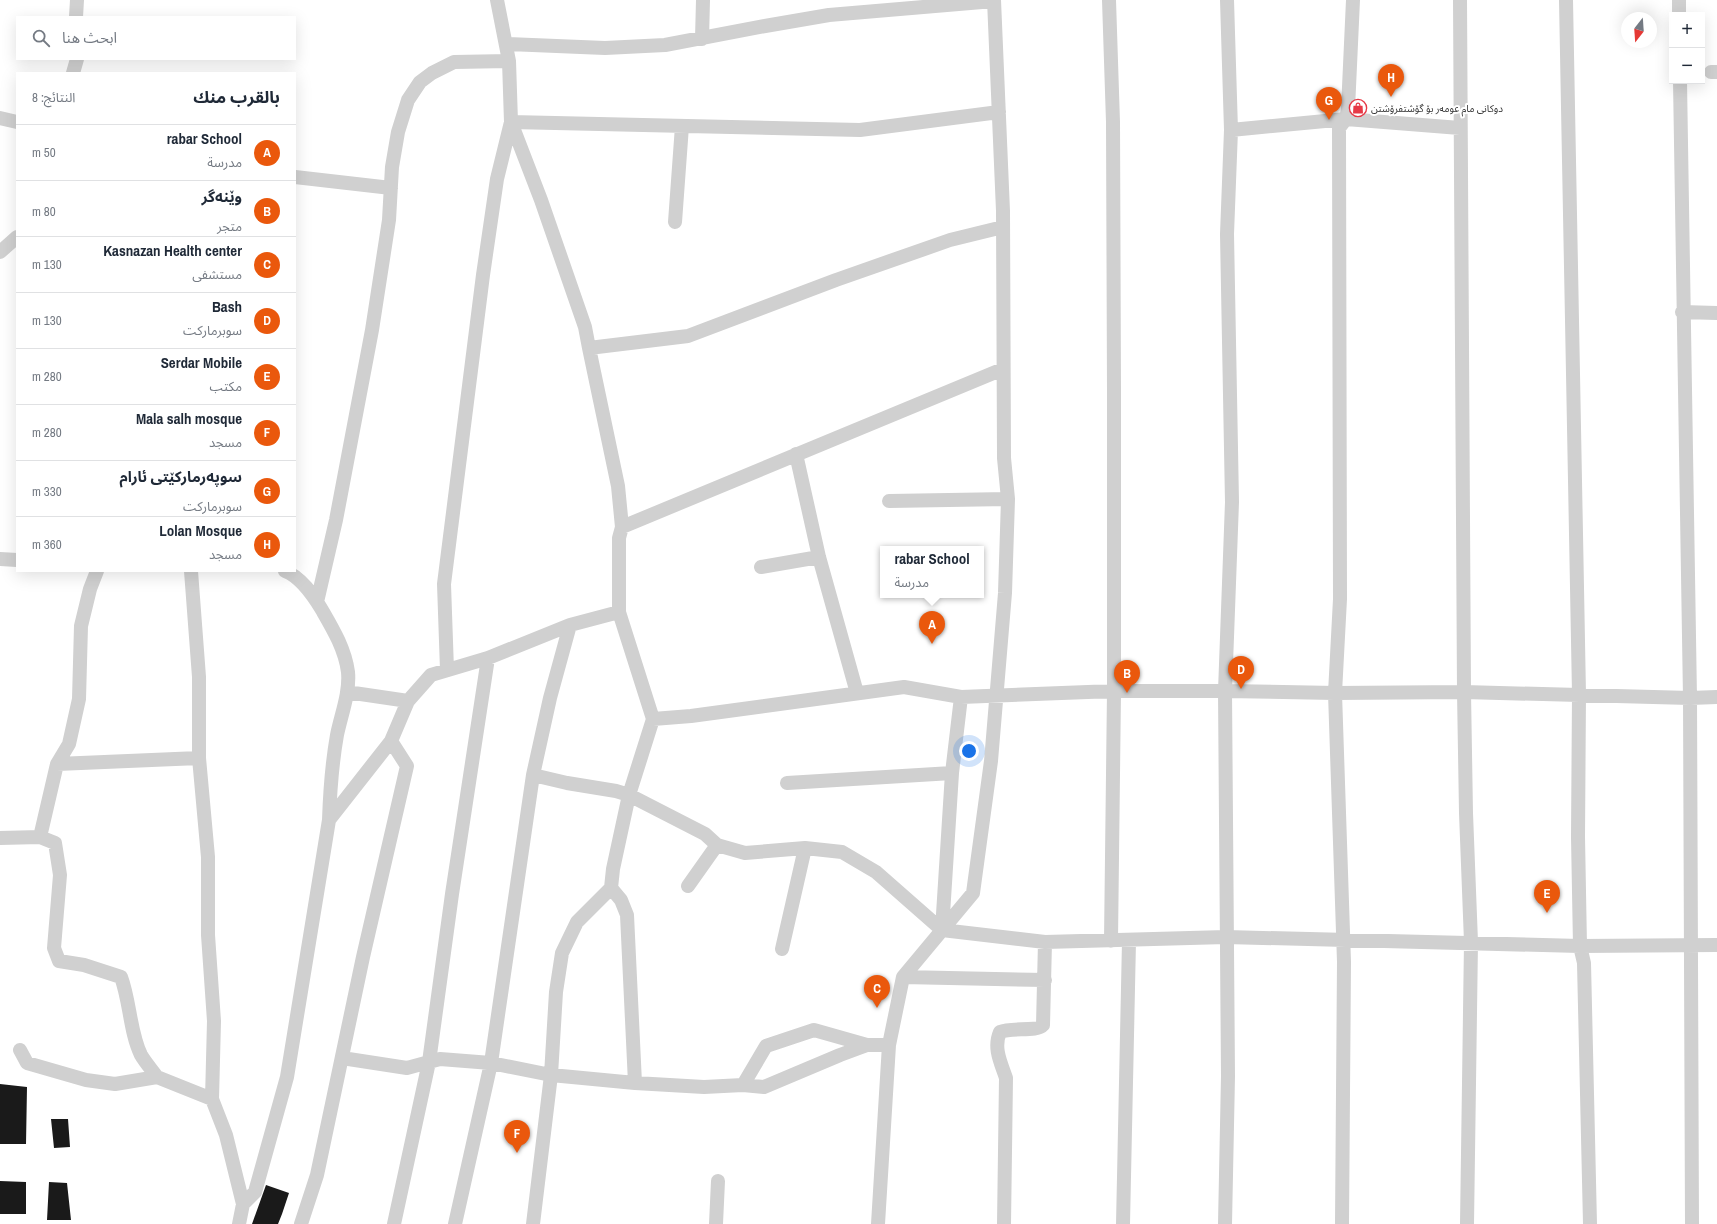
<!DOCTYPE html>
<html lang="ar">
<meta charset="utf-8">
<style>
:root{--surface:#fff;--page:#f2f2f3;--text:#1f2937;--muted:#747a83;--line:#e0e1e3;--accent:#ea580c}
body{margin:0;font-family:"Archivo Narrow","Noto Sans Arabic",sans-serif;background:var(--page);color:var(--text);direction:rtl}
.controls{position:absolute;right:12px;top:12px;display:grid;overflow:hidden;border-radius:0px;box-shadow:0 4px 16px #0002}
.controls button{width:36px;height:36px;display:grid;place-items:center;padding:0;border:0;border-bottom:1px solid var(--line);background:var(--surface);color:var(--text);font:20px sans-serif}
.compass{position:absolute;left:1621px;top:12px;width:36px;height:36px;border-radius:50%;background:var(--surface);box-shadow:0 4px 16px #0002;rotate:197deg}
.you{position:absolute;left:969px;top:751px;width:14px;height:14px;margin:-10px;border:3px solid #fff;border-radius:50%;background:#1a73e8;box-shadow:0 0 0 6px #1a73e833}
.badge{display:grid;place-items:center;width:26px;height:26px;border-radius:50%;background:var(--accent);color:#fff;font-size:13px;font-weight:700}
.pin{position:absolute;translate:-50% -33px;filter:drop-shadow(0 1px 2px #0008)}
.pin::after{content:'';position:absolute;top:21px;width:14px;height:12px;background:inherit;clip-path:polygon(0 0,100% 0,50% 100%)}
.popup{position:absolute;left:880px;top:546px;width:104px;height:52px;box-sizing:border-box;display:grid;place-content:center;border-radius:0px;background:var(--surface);filter:drop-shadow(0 1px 3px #0005);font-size:13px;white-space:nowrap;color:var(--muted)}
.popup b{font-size:15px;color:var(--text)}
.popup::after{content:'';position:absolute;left:50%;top:100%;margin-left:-8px;border:8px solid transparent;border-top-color:var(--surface)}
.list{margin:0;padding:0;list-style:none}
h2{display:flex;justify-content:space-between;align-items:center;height:52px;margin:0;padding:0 16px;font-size:17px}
h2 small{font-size:13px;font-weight:400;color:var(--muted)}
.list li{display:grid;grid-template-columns:26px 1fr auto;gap:12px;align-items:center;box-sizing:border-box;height:56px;padding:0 16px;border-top:1px solid var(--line)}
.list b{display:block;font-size:15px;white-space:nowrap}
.list p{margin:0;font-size:13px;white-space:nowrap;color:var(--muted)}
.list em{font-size:13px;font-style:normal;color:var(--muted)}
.icon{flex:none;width:22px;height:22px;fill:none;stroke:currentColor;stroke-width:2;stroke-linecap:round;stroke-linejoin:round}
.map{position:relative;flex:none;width:1717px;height:1224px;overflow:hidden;direction:ltr}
.search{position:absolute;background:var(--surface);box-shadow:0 4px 16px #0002;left:16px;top:16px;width:280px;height:44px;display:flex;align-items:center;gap:10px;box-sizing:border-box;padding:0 14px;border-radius:0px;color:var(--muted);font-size:15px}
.panel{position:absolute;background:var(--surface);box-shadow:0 4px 16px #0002;left:16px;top:72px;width:280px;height:500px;border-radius:0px;direction:rtl}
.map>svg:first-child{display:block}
.building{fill:#1a1a1a}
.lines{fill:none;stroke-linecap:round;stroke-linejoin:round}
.minor{stroke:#d0d0d0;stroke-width:14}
.labels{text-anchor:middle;stroke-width:4;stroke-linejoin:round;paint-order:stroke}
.poi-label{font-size:10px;fill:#333;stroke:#fff;text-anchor:start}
</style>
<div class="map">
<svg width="1717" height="1224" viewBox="0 0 1717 1224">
<rect width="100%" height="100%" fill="#fff"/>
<path class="building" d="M0 1084 27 1087 26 1144H0Z
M51 1119H68L70 1147 54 1148Z
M0 1181 26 1182V1214H0Z
M49 1182 67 1183 71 1220H47Z
M266 1185 289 1193 282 1214 278 1224H252Z"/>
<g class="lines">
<path class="minor" d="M497 0 509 61 511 122 541 200 585 327 589 348 618 486 622 527 619 538V612L653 719 629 795 613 869 611 888 621 900 627 915 635 1083 704 1087 743 1085 764 1087 840 1055 867 1045H889
M1109 0 1113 122 1114 390V691L1111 941
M1460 0 1464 692 1466 813 1471 942 1467 1224
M1566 0 1579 694 1578 837 1580 946 1584 963 1590 1224
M1679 0V15
M76 17 77 0
M702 39 703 0
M506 44 605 48 665 45 765 26 829 15 994 1
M1711 72H1717
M73 73 77 59
M1680 81 1690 698 1692 1224
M0 118 17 122
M1231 130 1346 119 1460 128
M295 177 391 188
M675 222 682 126
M0 252 17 237
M1682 312 1717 313
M589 348 688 336 836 280 950 240 1003 227
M796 454 819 557 857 693
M889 501 1008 499
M622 527 1003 369
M0 559 17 560
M761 567 819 557
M97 571 90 589 81 626 79 699 69 744 57 764 40 837 55 843 60 875 54 948 59 961 84 965 121 977C130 1001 130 1033 141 1055 145 1062 152 1070 157 1077
M191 571 199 677V758L208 857V935L214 1021 212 1099 226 1135 243 1204
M285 571C301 577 313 595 322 610 333 629 345 649 348 672 350 693 341 715 337 735 332 763 330 791 329 820
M317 602 336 520 372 330 389 220 392 167 398 132 408 100 420 82 432 73 454 62 509 61
M447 670 444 584 483 275 497 179 511 122 860 130 999 112
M347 692 408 701
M653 719 691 716 904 687 961 697 1114 691H1225L1335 693 1464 692 1690 698 1717 697
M57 764 199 758
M533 775 567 783 616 791 629 795 705 834 717 845
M787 783 952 773
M0 838 40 837
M688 886 717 845 745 853 805 848 842 852 876 872 942 930 1045 942 1226 937 1580 946 1717 945
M942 930 952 773 961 697
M782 949 805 848
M903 977 1045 980
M20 1050 27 1063 86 1080 115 1084 157 1077 212 1099
M342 1058 407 1068 440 1059 491 1063 551 1075 635 1083
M743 1085 766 1046 814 1030 867 1045
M239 1224 243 1204 255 1192 287 1077 329 820 391 741 408 701 431 675 488 658 570 625 619 612
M301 1224 317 1175 363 957 407 766 391 741
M394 1224 429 1062 452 894 488 658
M455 1224 491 1063 533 775 550 698 570 625
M533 1224 551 1075 556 992 562 953 577 922 611 888
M716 1224 718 1181
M878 1224 889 1045 903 977 973 893 991 761 1005 593 1008 499 1004 458 1003 211 994 0
M1004 1224 1006 1078C1001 1063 993 1048 1000 1032 1012 1027 1037 1032 1043 1025L1045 942
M1123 1224 1129 941
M1225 1224 1228 1076 1225 691 1232 502 1227 234 1231 130 1227 0
M1342 1224 1344 962 1335 693 1340 599 1339 128 1346 119 1348 109 1353 0"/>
</g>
<defs>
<symbol id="shop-ring" viewBox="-11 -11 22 22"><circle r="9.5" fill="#fff" stroke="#e63946" stroke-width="1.5"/><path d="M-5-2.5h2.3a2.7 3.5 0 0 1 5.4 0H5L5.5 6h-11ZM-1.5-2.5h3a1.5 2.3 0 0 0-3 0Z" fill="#e63946"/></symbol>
</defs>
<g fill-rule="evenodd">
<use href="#shop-ring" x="1348" y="98" width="20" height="20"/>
</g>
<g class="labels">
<g class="poi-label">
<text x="1371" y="112">دوکانی مام عومەر بۆ گۆشتفرۆشتن</text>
</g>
</g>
</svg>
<div class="controls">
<button>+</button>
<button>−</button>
</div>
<svg class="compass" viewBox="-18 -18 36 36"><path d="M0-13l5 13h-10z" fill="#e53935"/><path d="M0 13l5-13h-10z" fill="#747a83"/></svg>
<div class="you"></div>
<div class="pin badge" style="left:932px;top:644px">A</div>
<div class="popup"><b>rabar School</b>مدرسة</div>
<div class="pin badge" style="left:1127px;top:693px">B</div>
<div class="pin badge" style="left:877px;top:1008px">C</div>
<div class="pin badge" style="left:1241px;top:689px">D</div>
<div class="pin badge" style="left:1547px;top:913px">E</div>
<div class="pin badge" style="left:517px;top:1153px">F</div>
<div class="pin badge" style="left:1329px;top:120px">G</div>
<div class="pin badge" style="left:1391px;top:97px">H</div>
<div class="search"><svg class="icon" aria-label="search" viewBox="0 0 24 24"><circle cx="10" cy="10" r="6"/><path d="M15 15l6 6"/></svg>ابحث هنا</div>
<section class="panel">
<h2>بالقرب منك<small>النتائج: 8</small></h2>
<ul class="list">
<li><span class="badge">A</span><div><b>rabar School</b><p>مدرسة</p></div><em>50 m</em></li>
<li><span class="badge">B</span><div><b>وێنەگر</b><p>متجر</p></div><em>80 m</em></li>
<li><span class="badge">C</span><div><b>Kasnazan Health center</b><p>مستشفى</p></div><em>130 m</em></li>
<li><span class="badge">D</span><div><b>Bash</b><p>سوبرماركت</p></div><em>130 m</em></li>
<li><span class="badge">E</span><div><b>Serdar Mobile</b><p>مكتب</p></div><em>280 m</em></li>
<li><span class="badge">F</span><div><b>Mala salh mosque</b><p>مسجد</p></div><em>280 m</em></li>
<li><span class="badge">G</span><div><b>سوپەرمارکێتی ئارام</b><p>سوبرماركت</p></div><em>330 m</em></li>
<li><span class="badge">H</span><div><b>Lolan Mosque</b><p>مسجد</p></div><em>360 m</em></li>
</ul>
</section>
</div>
